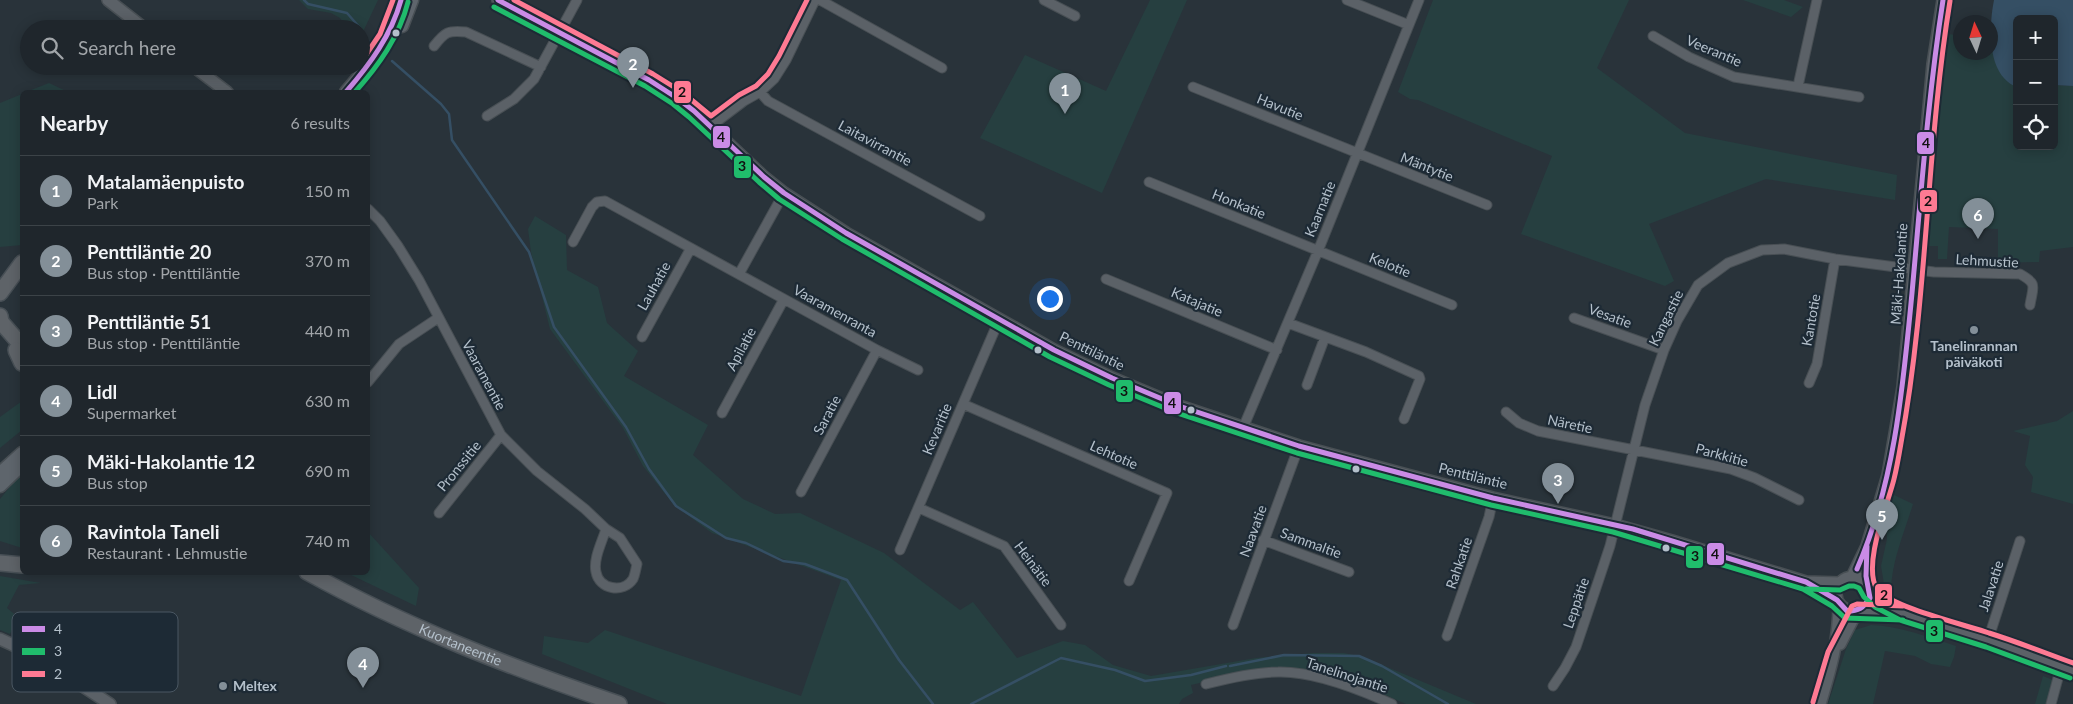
<!DOCTYPE html>
<meta charset="utf-8">
<style>
:root{--surface:#1f262c;--page:#272e34;--text:#f1f3f6;--muted:#a1a5a9;--line:#3c4348;--accent:#838f98}
body{margin:0;font-family:Lato,sans-serif;background:var(--page);color:var(--text)}
.controls{position:absolute;right:15px;top:15px;display:grid;overflow:hidden;border-radius:8px;box-shadow:0 2px 12px #0003}
.controls button{width:45px;height:45px;display:grid;place-items:center;padding:0;border:0;border-bottom:1px solid var(--line);background:var(--surface);color:var(--text);font:25px sans-serif}
.compass{position:absolute;left:1953px;top:15px;width:45px;height:45px;border-radius:50%;background:var(--surface);box-shadow:0 2px 12px #0003;rotate:356deg}
.you{position:absolute;left:1049px;top:298px;width:18px;height:18px;margin:-12px;border:4px solid #fff;border-radius:50%;background:#1a73e8;box-shadow:0 0 0 8px #1a73e833}
.badge{display:grid;place-items:center;width:32px;height:32px;border-radius:50%;background:var(--accent);color:#fff;font-size:16px;font-weight:700}
.pin{position:absolute;translate:-50% -41px;filter:drop-shadow(0 1px 2px #0008)}
.pin::after{content:'';position:absolute;top:26px;width:18px;height:15px;background:inherit;clip-path:polygon(0 0,100% 0,50% 100%)}
.list{margin:0;padding:0;list-style:none}
h2{display:flex;justify-content:space-between;align-items:center;height:65px;margin:0;padding:0 20px;font-size:21px}
h2 small{font-size:16px;font-weight:400;color:var(--muted)}
.list li{display:grid;grid-template-columns:32px 1fr auto;gap:15px;align-items:center;box-sizing:border-box;height:70px;padding:0 20px;border-top:1px solid var(--line)}
.list b{display:block;font-size:19px;white-space:nowrap}
.list p{margin:0;font-size:16px;white-space:nowrap;color:var(--muted)}
.list em{font-size:16px;font-style:normal;color:var(--muted)}
.icon{flex:none;width:28px;height:28px;fill:none;stroke:currentColor;stroke-width:2;stroke-linecap:round;stroke-linejoin:round}
.map{position:relative;flex:none;width:2073px;height:704px;overflow:hidden}
.search{position:absolute;background:var(--surface);box-shadow:0 2px 12px #0003;left:20px;top:20px;width:350px;height:55px;display:flex;align-items:center;gap:12px;box-sizing:border-box;padding:0 18px;border-radius:28px;color:var(--muted);font-size:19px}
.panel{position:absolute;background:var(--surface);box-shadow:0 2px 12px #0003;left:20px;top:90px;width:350px;height:485px;border-radius:8px}
.map>svg:first-child{display:block}
.green{fill:#263f40}
.water{fill:#354f64}
.lines{fill:none;stroke-linecap:round;stroke-linejoin:round}
.stream{stroke:#354f64;stroke-width:2.5}
.minor-casing{stroke:#484f54;stroke-width:11}
.tertiary-casing{stroke:#484f54;stroke-width:14}
.secondary-casing{stroke:#484f54;stroke-width:15}
.trunk-casing{stroke:#474f55;stroke-width:18}
.minor{stroke:#5b6167;stroke-width:9}
.tertiary{stroke:#5b6167;stroke-width:11}
.secondary{stroke:#5e656c;stroke-width:12}
.trunk{stroke:#5e6368;stroke-width:15}
.bus-1-casing{stroke:#1d2a35;stroke-width:9}
.bus-2-casing{stroke:#1d2a35;stroke-width:9}
.bus-3-casing{stroke:#1d2a35;stroke-width:9}
.bus-1{stroke:#ca8be6;stroke-width:5}
.bus-2{stroke:#20bc6c;stroke-width:5}
.bus-3{stroke:#fe7a93;stroke-width:5}
.bus-dot{fill:#b4c0cb;stroke:#1d2a35;stroke-width:2}
.poi-dot{fill:#838f98;stroke:#1d2a35;stroke-width:2}
.labels{text-anchor:middle;stroke-width:4.5;stroke-linejoin:round;paint-order:stroke}
.street-label{font-size:14px;fill:#b4c0cb;stroke:#1d2a35}
.poi-label{font-size:14px;font-weight:bold;fill:#b4c0cb;stroke:#1d2a35}
.key{fill:#1d2a35;stroke:#4a5762;stroke-width:1}
.key-label{font-size:14px;fill:#b4c0cb}
.line-badge{stroke:#1d2a35;stroke-width:2}
.pale-badge-label{font-size:14px;text-anchor:middle;font-weight:bold;fill:#111}
</style>
<div class="map">
<svg width="2073" height="704" viewBox="0 0 2073 704">
<rect width="100%" height="100%" fill="#29333a"/>
<path class="green" d="M299 0H378L361 36V29H348L340 18 331 13 308 9Z
M1150 0H1187L1102 193 980 138 1025 55 1106 91Z
M1433 0H1629L1597 68 1685 133 1897 175 1895 200 1766 179 1649 224 1674 281 1665 286 1521 234 1552 156 1418 100 1410 99 1398 92Z
M1743 0H1784L1803 7 1791 17Z
M1946 34 1960 35V52H1990L1991 40C1995 57 1999 80 2017 87V146H2054V85L2073 86V247L2040 251 2039 262 1998 263V229L1949 227 1947 259H1938V246H1927Z
M49 83 68 92H26Z
M22 94V245L0 247V103Z
M535 216 566 235 567 270 598 287 607 323 638 351 624 376 708 425 693 455 743 499 775 514 800 513 884 553 960 610 973 602 1017 658 1063 641 1085 645 1113 665 1151 676 1256 658 1313 653H1344L1363 657 1476 704H1406L1355 682 1317 671 1286 667 1256 670 1191 685 1193 693 1182 699 1179 704H667L542 654 544 636 588 643 605 630 801 696 841 580 712 533 674 505 643 466 623 428 550 329 531 252 528 229Z
M22 401V430L0 448V417Z
M2073 411V504L2031 492 2033 477 2025 465 2030 436 2013 431 2057 421Z
M22 472V548L0 541V499Z
M1892 494 1913 504C1904 534 1890 564 1891 596L1885 590 1881 566 1887 539 1885 519Z
M368 532 419 588 416 606 347 573 368 572Z
M0 576 41 583 19 585 7 608 19 618 10 634 0 630Z
M1871 625C1900 626 1928 637 1956 646L1954 657 1950 667 1931 664 1915 656 1885 651 1873 704H1828L1846 649 1855 630Z
M2043 676 2053 680 2046 704H2035Z"/>
<path class="water" d="M1994 0H2073V86L2054 85V19H2017V87C1986 75 1989 26 1994 0Z"/>
<g class="lines">
<path class="stream" d="M304 0 308 4 347 13 361 29
M371 41 373 43
M392 61 441 104 449 114 452 140 529 252 554 327 626 427 649 469 676 506 726 538 746 543 783 561 805 564 847 580 899 660 933 704
M1230 666 1284 655 1359 656 1382 666 1448 704
M971 704 1061 658 1115 670 1145 681 1191 675 1226 666"/>
<defs>
<path id="minor" d="M820 0 942 68
M1044 0 1075 16
M1347 0 1409 25
M1653 36 1689 57 1734 77 1859 97
M434 46C445 32 448 30 466 32L541 67
M1798 86 1817 0
M1193 87 1487 205
M760 92 768 101 980 216
M487 116 514 99 534 79 577 0
M711 126 744 101 760 92 774 79 786 60 815 0
M1149 182 1452 305
M368 209 380 221 398 246 419 280 501 435 537 471 585 509 606 529 620 538 637 564C636 568 635 575 633 579 623 594 599 589 596 572 593 559 602 542 606 529
M573 242 592 207 597 202 605 201 877 350 918 370
M739 274 784 193
M1106 279 1277 350
M1574 318 1664 350
M1288 323 1366 352 1419 376 1420 379 1404 419
M642 337 691 248
M368 382 399 344 438 318
M1809 383 1817 364 1835 259
M1307 385 1325 337
M963 404 1167 493 1129 581
M1506 412 1519 423 1538 431 1731 469 1755 478 1799 500
M722 413 784 299
M1243 428 1318 251 1419 0
M801 492 877 350
M919 508 1004 546 1061 625
M439 513 501 435
M1263 540 1349 572
M900 550 999 320
M1233 625 1299 446
M1447 636 1489 517 1493 498
M1988 640 2020 541
M1206 684C1229 678 1254 672 1278 672 1314 671 1359 689 1392 704
M1553 686 1565 668 1576 647 1598 582 1610 546 1645 405 1664 350 1677 321 1698 285 1728 263 1762 250 1784 249 1835 259 1934 272 2020 274C2038 284 2033 286 2030 305
M2051 704 2061 667"/>
<path id="tertiary" d="M108 0 145 29
M498 0 649 80 677 98 694 111 764 177 784 193 846 233 1054 350 1112 378 1179 406 1299 446 1493 498 1615 525 1672 541 1806 582 1837 600
M193 66 227 92
M1836 594a17 17 0 1 1 34 0a17 17 0 1 1-34 0Z
M1852 577 1867 546 1888 475 1903 387 1933 64 1943 0
M1806 582 1840 583
M1870 592C1896 617 1952 629 1986 640 2015 650 2044 661 2073 671
M1860 610 1902 613
M0 639 37 656 110 704
M1840 644 1857 611
M1820 704C1830 671 1839 640 1839 604"/>
<path id="secondary" d="M402 26 412 0
M346 92C370 64 393 37 401 0
M0 473 22 453
M0 486 22 465"/>
<g id="trunk">
<path d="M0 293 22 263"/>
<path d="M0 316 1 322 22 346"/>
<path d="M16 350 22 363"/>
<path d="M0 563 22 565"/>
<path id="s1" d="M307 572C406 627 512 668 619 704"/>
</g>
</defs>
<use href="#minor" class="minor-casing"/>
<use href="#tertiary" class="tertiary-casing"/>
<use href="#secondary" class="secondary-casing"/>
<use href="#trunk" class="trunk-casing"/>
<use href="#minor" class="minor"/>
<use href="#tertiary" class="tertiary"/>
<use href="#secondary" class="secondary"/>
<use href="#trunk" class="trunk"/>
<defs>
<path id="bus-1" d="M498 0 649 80 677 98 694 111 764 177 784 193 846 233 1054 350 1112 378 1179 406 1299 446 1493 498 1633 529 1806 582 1837 600 1847 611C1859 611 1863 608 1870 598L1866 576 1867 546
M346 92C370 64 391 36 401 0
M1857 569C1895 482 1903 386 1912 293 1921 195 1928 97 1943 0"/>
<path id="bus-2" d="M494 7 645 86 673 104 689 117 759 182 779 199 842 239 1050 357 1109 385 1177 413 1297 453 1491 505 1613 532 1803 589 1832 606 1845 618 1903 620
M355 92C379 65 399 37 408 2
M1806 589 1840 590 1849 586H1854L1859 588 1864 597 1875 607 1900 620 1986 647 2070 678"/>
<path id="bus-3" d="M514 0 653 74 682 92 711 116 739 95 756 86 768 74 779 56 807 0
M1950 1C1926 148 1928 297 1901 443 1899 455 1897 467 1894 479 1888 504 1862 565 1877 589 1890 607 1966 625 1989 633 2018 642 2045 653 2073 663
M361 62 380 34 393 0
M1813 702 1828 652 1852 606 1857 604 1903 606"/>
</defs>
<use href="#bus-1" class="bus-1-casing"/>
<use href="#bus-2" class="bus-2-casing"/>
<use href="#bus-3" class="bus-3-casing"/>
<use href="#bus-1" class="bus-1"/>
<use href="#bus-2" class="bus-2"/>
<use href="#bus-3" class="bus-3"/>
</g>
<g class="bus-dot">
<circle cx="396" cy="33" r="4.5"/>
<circle cx="1038" cy="350" r="4.5"/>
<circle cx="1191" cy="410" r="4.5"/>
<circle cx="1356" cy="469" r="4.5"/>
<circle cx="1666" cy="548" r="4.5"/>
</g>
<g class="poi-dot">
<circle cx="1974" cy="330" r="5"/>
<circle cx="223" cy="686" r="5"/>
</g>
<g class="labels">
<g class="street-label">
<text transform="translate(1714 51) rotate(23)" y="5">Veerantie</text>
<text transform="translate(1280 107) rotate(22)" y="5">Havutie</text>
<text transform="translate(875 143) rotate(28)" y="5">Laitavirrantie</text>
<text transform="translate(1427 167) rotate(22)" y="5">Mäntytie</text>
<text transform="translate(1239 204) rotate(22)" y="5">Honkatie</text>
<text transform="translate(1320 209) rotate(-68)" y="5">Kaarnatie</text>
<text transform="translate(1987 261) rotate(3)" y="5">Lehmustie</text>
<text transform="translate(1390 265) rotate(22)" y="5">Kelotie</text>
<text transform="translate(1899 274) rotate(-86)" y="5">Mäki-Hakolantie</text>
<text transform="translate(654 286) rotate(-61)" y="5">Lauhatie</text>
<text transform="translate(1197 302) rotate(23)" y="5">Katajatie</text>
<text transform="translate(835 311) rotate(29)" y="5">Vaaramenranta</text>
<text transform="translate(1610 316) rotate(20)" y="5">Vesatie</text>
<text transform="translate(1666 318) rotate(-64)" y="5">Kangastie</text>
<text transform="translate(1811 320) rotate(-80)" y="5">Kantotie</text>
<text transform="translate(741 349) rotate(-62)" y="5">Apilatie</text>
<text transform="translate(1092 351) rotate(26)" y="5">Penttiläntie</text>
<text transform="translate(484 375) rotate(62)" y="5">Vaaramentie</text>
<text transform="translate(827 415) rotate(-62)" y="5">Saratie</text>
<text transform="translate(1570 424) rotate(12)" y="5">Näretie</text>
<text transform="translate(937 429) rotate(-67)" y="5">Kevaritie</text>
<text transform="translate(1114 455) rotate(24)" y="5">Lehtotie</text>
<text transform="translate(1722 455) rotate(15)" y="5">Parkkitie</text>
<text transform="translate(459 466) rotate(-51)" y="5">Pronssitie</text>
<text transform="translate(1473 476) rotate(14)" y="5">Penttiläntie</text>
<text transform="translate(1253 531) rotate(-70)" y="5">Naavatie</text>
<text transform="translate(1311 543) rotate(20)" y="5">Sammaltie</text>
<text transform="translate(1459 563) rotate(-71)" y="5">Rahkatie</text>
<text transform="translate(1033 564) rotate(53)" y="5">Heinätie</text>
<text transform="translate(1991 586) rotate(-72)" y="5">Jalavatie</text>
<text transform="translate(1576 603) rotate(-71)" y="5">Leppätie</text>
<text dy="5" stroke="none"><textPath href="#s1" startOffset="170">Kuortaneentie</textPath></text>
<text transform="translate(1347 675) rotate(18)" y="5">Tanelinojantie</text>
</g>
<g class="poi-label">
<text x="1974" y="351">Tanelinrannan<tspan x="1974" dy="16">päiväkoti</tspan></text>
<text x="233" y="691" text-anchor="start">Meltex</text>
</g>
</g>
<rect x="12" y="612" width="166" height="80" rx="8" class="key"/>
<rect x="22" y="626" width="23" height="6" fill="#ca8be6"/>
<rect x="22" y="648" width="23" height="7" fill="#20bc6c"/>
<rect x="22" y="671" width="23" height="6" fill="#fe7a93"/>
<g class="key-label">
<text x="54" y="634">4</text>
<text x="54" y="656">3</text>
<text x="54" y="679">2</text>
</g>
<g class="line-badge">
<rect x="673" y="80" width="19" height="24" rx="5" fill="#fe7a93"/>
<rect x="712" y="125" width="19" height="24" rx="5" fill="#ca8be6"/>
<rect x="1916" y="131" width="19" height="24" rx="5" fill="#ca8be6"/>
<rect x="733" y="155" width="19" height="24" rx="5" fill="#20bc6c"/>
<rect x="1919" y="189" width="19" height="24" rx="5" fill="#fe7a93"/>
<rect x="1115" y="379" width="19" height="24" rx="5" fill="#20bc6c"/>
<rect x="1163" y="391" width="19" height="24" rx="5" fill="#ca8be6"/>
<rect x="1706" y="542" width="19" height="24" rx="5" fill="#ca8be6"/>
<rect x="1685" y="545" width="19" height="24" rx="5" fill="#20bc6c"/>
<rect x="1874" y="583" width="19" height="24" rx="5" fill="#fe7a93"/>
<rect x="1925" y="619" width="19" height="24" rx="5" fill="#20bc6c"/>
</g>
<g class="pale-badge-label">
<text x="682" y="97">2</text>
<text x="721" y="142">4</text>
<text x="1926" y="148">4</text>
<text x="742" y="171">3</text>
<text x="1928" y="206">2</text>
<text x="1124" y="396">3</text>
<text x="1172" y="408">4</text>
<text x="1715" y="559">4</text>
<text x="1695" y="561">3</text>
<text x="1884" y="600">2</text>
<text x="1934" y="636">3</text>
</g>
</svg>
<div class="controls">
<button>+</button>
<button>−</button>
<button><svg class="icon" aria-label="locate" viewBox="0 0 24 24"><circle cx="12" cy="12" r="6"/><path d="M12 2v4M12 18v4M2 12h4M18 12h4"/></svg></button>
</div>
<svg class="compass" viewBox="-18 -18 36 36"><path d="M0-13l5 13h-10z" fill="#e53935"/><path d="M0 13l5-13h-10z" fill="#a1a5a9"/></svg>
<div class="you"></div>
<div class="pin badge" style="left:1065px;top:114px">1</div>
<div class="pin badge" style="left:633px;top:88px">2</div>
<div class="pin badge" style="left:1558px;top:504px">3</div>
<div class="pin badge" style="left:363px;top:688px">4</div>
<div class="pin badge" style="left:1882px;top:540px">5</div>
<div class="pin badge" style="left:1978px;top:239px">6</div>
<div class="search"><svg class="icon" aria-label="search" viewBox="0 0 24 24"><circle cx="10" cy="10" r="6"/><path d="M15 15l6 6"/></svg>Search here</div>
<section class="panel">
<h2>Nearby<small>6 results</small></h2>
<ul class="list">
<li><span class="badge">1</span><div><b>Matalamäenpuisto</b><p>Park</p></div><em>150 m</em></li>
<li><span class="badge">2</span><div><b>Penttiläntie 20</b><p>Bus stop · Penttiläntie</p></div><em>370 m</em></li>
<li><span class="badge">3</span><div><b>Penttiläntie 51</b><p>Bus stop · Penttiläntie</p></div><em>440 m</em></li>
<li><span class="badge">4</span><div><b>Lidl</b><p>Supermarket</p></div><em>630 m</em></li>
<li><span class="badge">5</span><div><b>Mäki-Hakolantie 12</b><p>Bus stop</p></div><em>690 m</em></li>
<li><span class="badge">6</span><div><b>Ravintola Taneli</b><p>Restaurant · Lehmustie</p></div><em>740 m</em></li>
</ul>
</section>
</div>
